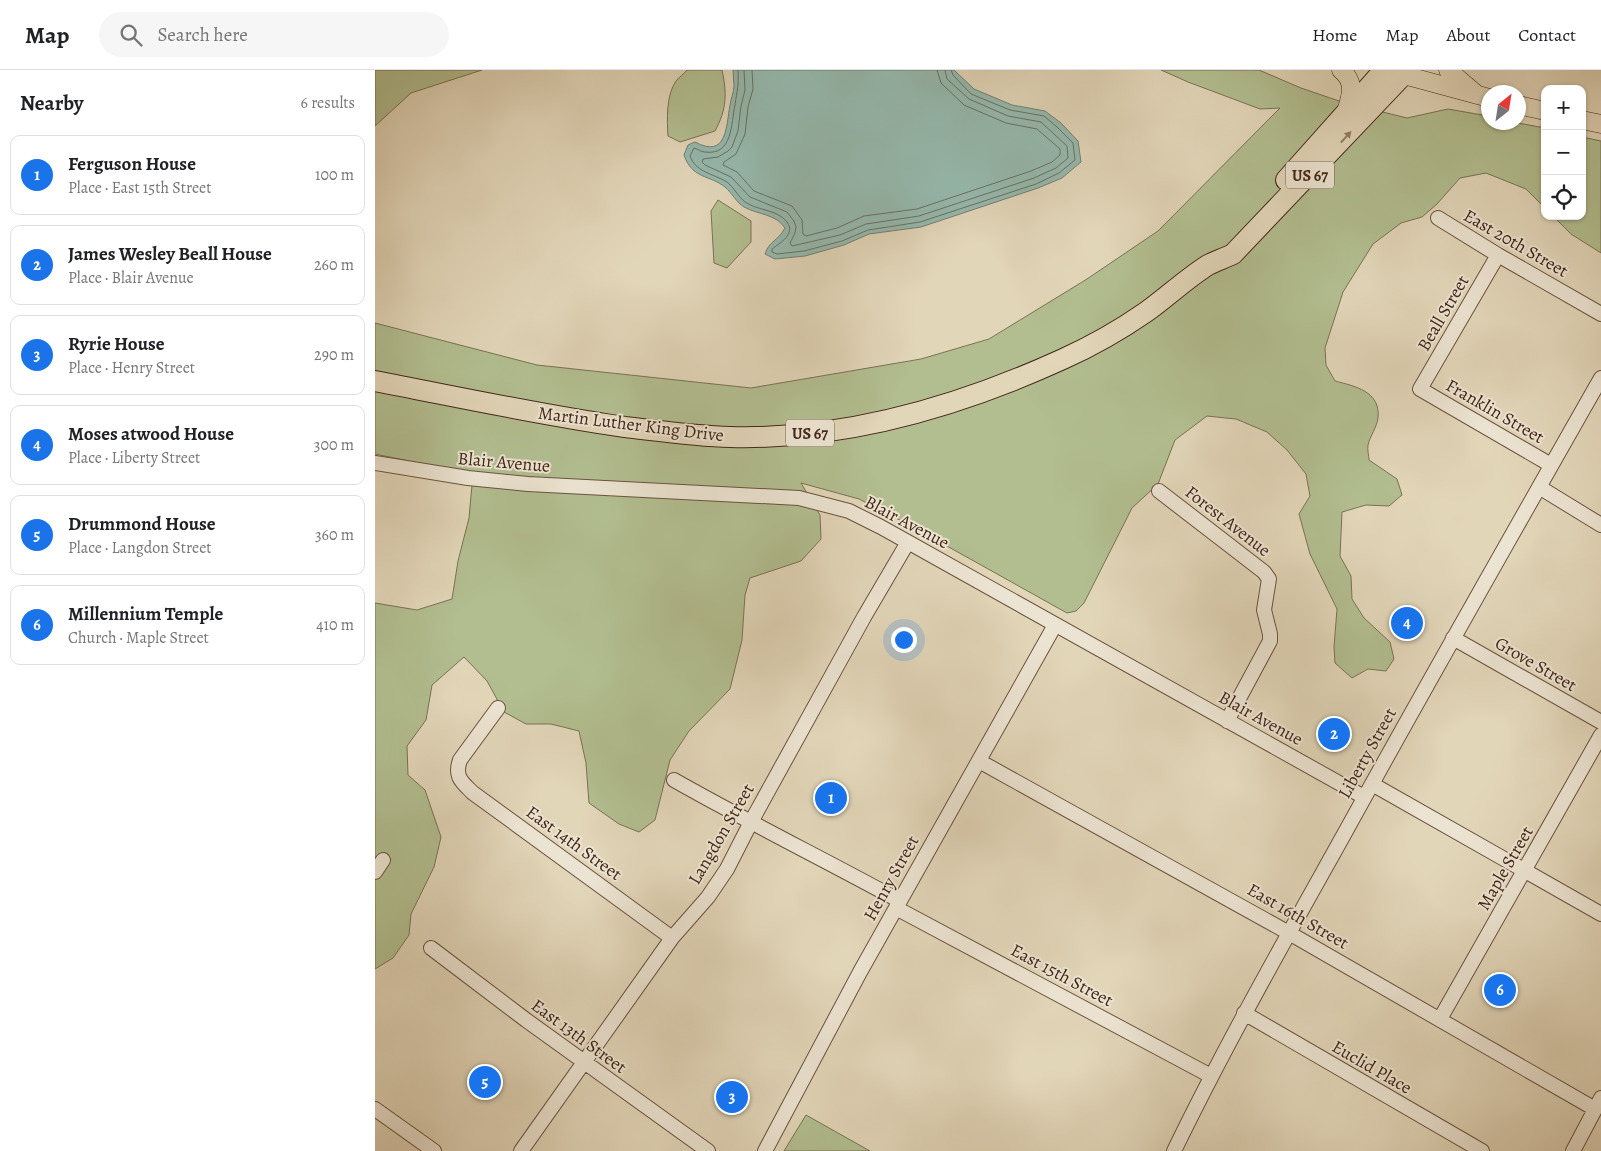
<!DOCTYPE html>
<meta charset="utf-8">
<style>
:root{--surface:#fff;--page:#f6f6f6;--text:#202124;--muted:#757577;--line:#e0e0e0;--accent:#1a73e8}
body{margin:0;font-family:Alegreya,serif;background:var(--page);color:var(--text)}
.controls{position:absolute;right:15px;top:15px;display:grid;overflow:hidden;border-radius:10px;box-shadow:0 1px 4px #0004}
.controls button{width:45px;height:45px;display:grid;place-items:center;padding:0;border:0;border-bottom:1px solid var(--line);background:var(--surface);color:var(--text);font:25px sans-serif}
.compass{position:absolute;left:1106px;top:15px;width:45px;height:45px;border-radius:50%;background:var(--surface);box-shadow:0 1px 4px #0004;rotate:30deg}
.you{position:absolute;left:528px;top:569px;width:18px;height:18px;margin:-12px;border:4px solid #fff;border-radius:50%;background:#1a73e8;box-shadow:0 0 0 8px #1a73e833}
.badge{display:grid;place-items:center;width:32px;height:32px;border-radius:50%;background:var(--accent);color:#fff;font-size:16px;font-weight:700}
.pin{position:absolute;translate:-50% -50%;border:2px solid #fff;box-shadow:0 1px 5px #0006}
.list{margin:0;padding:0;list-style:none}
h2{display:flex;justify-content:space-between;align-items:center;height:65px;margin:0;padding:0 20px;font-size:21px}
h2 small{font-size:16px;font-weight:400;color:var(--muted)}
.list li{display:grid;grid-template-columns:32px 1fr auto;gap:15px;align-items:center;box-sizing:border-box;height:80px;margin:0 10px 10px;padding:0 10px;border:1px solid var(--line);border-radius:10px}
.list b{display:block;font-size:19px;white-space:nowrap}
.list p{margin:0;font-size:16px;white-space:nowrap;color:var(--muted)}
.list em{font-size:16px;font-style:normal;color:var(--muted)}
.icon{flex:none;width:28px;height:28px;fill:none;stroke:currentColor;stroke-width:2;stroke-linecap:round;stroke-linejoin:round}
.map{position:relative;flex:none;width:1226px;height:1081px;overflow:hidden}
header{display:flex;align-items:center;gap:30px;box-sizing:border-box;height:70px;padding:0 25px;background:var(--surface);border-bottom:1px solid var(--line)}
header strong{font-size:24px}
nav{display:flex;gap:28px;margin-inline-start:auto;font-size:18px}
.search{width:350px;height:45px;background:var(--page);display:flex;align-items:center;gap:12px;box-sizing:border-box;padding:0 18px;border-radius:28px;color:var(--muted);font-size:19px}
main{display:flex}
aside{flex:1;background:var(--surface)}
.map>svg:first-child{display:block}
.green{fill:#b2be90;stroke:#7a7254}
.water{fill:#95b9ae;stroke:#747f72}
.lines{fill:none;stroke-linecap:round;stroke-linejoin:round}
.shore{stroke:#6c7063;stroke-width:1}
.minor-casing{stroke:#6b5340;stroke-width:16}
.major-casing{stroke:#432718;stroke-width:19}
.highway-casing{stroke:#432718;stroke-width:22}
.minor{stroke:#ece4d2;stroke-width:14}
.major{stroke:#e2d6b9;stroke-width:18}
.highway{stroke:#e2d6b9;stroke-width:20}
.oneway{fill:#927e68}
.labels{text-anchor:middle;stroke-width:4;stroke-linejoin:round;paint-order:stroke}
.shield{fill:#ece4d2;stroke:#766050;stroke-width:1}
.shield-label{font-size:16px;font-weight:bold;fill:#432718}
.street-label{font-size:18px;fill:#432718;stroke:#ece4d2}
</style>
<header>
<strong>Map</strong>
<div class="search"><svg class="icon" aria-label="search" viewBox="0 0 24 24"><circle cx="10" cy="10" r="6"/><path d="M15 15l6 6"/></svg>Search here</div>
<nav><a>Home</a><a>Map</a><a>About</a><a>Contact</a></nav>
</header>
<main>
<aside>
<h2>Nearby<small>6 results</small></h2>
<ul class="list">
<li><span class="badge">1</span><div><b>Ferguson House</b><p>Place · East 15th Street</p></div><em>100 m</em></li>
<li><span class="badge">2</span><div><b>James Wesley Beall House</b><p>Place · Blair Avenue</p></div><em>260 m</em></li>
<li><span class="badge">3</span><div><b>Ryrie House</b><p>Place · Henry Street</p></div><em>290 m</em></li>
<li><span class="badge">4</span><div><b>Moses atwood House</b><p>Place · Liberty Street</p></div><em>300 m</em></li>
<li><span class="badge">5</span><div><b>Drummond House</b><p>Place · Langdon Street</p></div><em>360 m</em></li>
<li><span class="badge">6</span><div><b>Millennium Temple</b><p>Church · Maple Street</p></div><em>410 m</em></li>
</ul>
</aside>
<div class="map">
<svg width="1226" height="1081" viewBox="0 0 1226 1081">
<rect width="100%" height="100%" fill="#e2d6b9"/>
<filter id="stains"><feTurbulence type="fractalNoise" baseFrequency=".004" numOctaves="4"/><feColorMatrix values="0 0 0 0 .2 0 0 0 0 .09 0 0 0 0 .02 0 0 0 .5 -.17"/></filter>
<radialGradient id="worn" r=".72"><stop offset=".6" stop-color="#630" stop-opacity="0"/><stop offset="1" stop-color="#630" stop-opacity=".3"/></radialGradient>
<path class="green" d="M0 0H107L36 23 0 56Z
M312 0H347C352 23 352 39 340 61L305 72 293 66C292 50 291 25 301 11 304 7 309 4 312 0Z
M786 0H884L926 18 967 32 1032 48 1073 39 1113 46 1114 52 1143 53 1170 58V138L1151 119 1111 103 1085 108 1062 134 1047 147 1026 153 998 174 968 222 950 278 951 295 960 311C979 316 1006 321 1003 348 1002 357 995 366 993 375 992 379 994 386 994 390L1022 409 1027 425 1014 436 991 435 967 442 965 486 976 506 977 529 989 548 1015 572 1019 589 1011 601 993 599 977 608 960 593 959 577 962 539 935 484 924 444 935 426 931 404 912 380 892 362 861 349 832 346 800 370 783 414 757 438 709 533 701 541 692 543 536 456 484 429 426 413 445 445 446 469 426 491 375 508 370 525 367 570 355 619 314 661 295 690 280 750 264 762 244 754 214 733 211 693 204 661 176 654H151L129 642 112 611 89 587 57 615 51 650 32 676 33 705 50 720 66 767 59 797 36 844 34 865 18 888 0 899V533L42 540 77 529 83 491 94 448 98 404 0 384V253L162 295 376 318 546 289 614 269 712 209 783 161 905 38 885 39 813 12Z
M1207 67 1226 71V183L1196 164 1178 146H1207Z
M343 130 376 151V172L352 198 339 193 336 141Z
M431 1045 495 1081H409Z"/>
<path class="water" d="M358 0H579L599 19 637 35 670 41 686 53 703 71 706 92 687 108 663 118 546 157 494 164 469 175 430 186 400 189 390 184C394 171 403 171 410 158 401 144 384 145 369 137 362 133 357 123 350 117 335 105 317 109 309 85L313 75 320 72C352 89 351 57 355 35 356 28 359 22 359 16 359 11 358 5 358 0Z"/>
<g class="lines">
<path class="shore" d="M363 0C364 16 362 20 360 35 356 53 358 86 330 82 326 82 323 79 319 78L315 86C320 102 339 104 352 112 359 117 363 127 370 132 383 141 402 139 412 152 421 164 405 173 397 179V182L402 184 429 181 467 171 493 160 545 152 661 114 684 103 700 90 698 73 682 57 669 46 635 40 596 24 578 5 576 0
M369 0 370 20 366 36 363 61 357 77 353 81 343 87 328 89 327 92 330 95 356 107 375 127 412 142 419 151 421 157 420 163 415 173 417 176 465 165 491 154 544 146 659 108 681 98 693 88 692 76 666 52 633 46 594 29 572 9 570 0
M377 0 378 19 373 37 370 64 361 84 349 92 348 95 362 102 379 121 417 136 427 150 428 164 431 166 462 158 489 146 542 139 656 101 677 92 685 85V79L662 59 631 53 589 35 566 13 562 0"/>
<defs>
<path id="minor" d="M1063 148 1123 185 1226 244
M1123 185 1045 319 1176 395
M0 393 93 408 153 414 424 428 474 441 506 457 989 727
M1164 417 1226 455
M784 421 889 502 894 509 889 540 895 564V571L852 651
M1078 568 1226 652
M123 638 85 690C79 707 87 712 98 723L297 868
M604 691 914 863 1220 1039
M299 710C373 752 450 790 525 831
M997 714 1226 844
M0 802 8 790
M521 838 836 1006
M56 878 151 950 333 1081
M869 943 1107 1081
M1065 949 1226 665
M0 1039 59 1081
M146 1081 297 868 333 827 352 799 376 752 489 547 533 472
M390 1081 485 902 680 555
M799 1081C851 974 909 872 967 768 1052 614 1139 461 1226 308
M1198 1081 1226 1028"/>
<path id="major" d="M966 0C981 12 976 26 971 42
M1073 0 1100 23
M1018 2 1114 28
M1144 35 1170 41
M1207 50 1226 54"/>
<path id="highway" d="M911 110 1009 0
M0 311C83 327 166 345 250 357 285 361 320 366 355 367 469 370 585 336 688 289 717 276 745 260 771 242 792 227 811 209 833 195 841 191 850 188 858 184L1033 0"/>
</defs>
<use href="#minor" class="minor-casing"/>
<use href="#major" class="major-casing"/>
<use href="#highway" class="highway-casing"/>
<use href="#minor" class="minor"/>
<use href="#major" class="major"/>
<use href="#highway" class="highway"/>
</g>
<defs><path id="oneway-solid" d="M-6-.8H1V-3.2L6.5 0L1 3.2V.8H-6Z" transform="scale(1.25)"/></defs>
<use class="oneway" href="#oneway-solid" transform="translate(971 67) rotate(-47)"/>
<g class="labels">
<g class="shield">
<rect x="911" y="91.5" width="48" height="27" rx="4"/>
<rect x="411" y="349.5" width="48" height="27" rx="4"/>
</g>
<g class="shield-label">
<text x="935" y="111">US 67</text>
<text x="435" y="369">US 67</text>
</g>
<g class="street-label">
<text transform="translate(1141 173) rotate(30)" y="6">East 20th Street</text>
<text transform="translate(1068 243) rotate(-60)" y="6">Beall Street</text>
<text transform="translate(1120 341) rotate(30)" y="6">Franklin Street</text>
<text transform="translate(256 354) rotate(7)" y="6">Martin Luther King Drive</text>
<text transform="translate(129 392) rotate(5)" y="6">Blair Avenue</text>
<text transform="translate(853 451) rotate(38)" y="6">Forest Avenue</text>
<text transform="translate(532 452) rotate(28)" y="6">Blair Avenue</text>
<text transform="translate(1161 594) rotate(30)" y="6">Grove Street</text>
<text transform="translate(886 648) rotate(29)" y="6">Blair Avenue</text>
<text transform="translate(992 683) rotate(-61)" y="6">Liberty Street</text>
<text transform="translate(346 764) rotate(-60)" y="6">Langdon Street</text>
<text transform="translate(199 773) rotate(36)" y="6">East 14th Street</text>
<text transform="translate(1130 798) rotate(-60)" y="6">Maple Street</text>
<text transform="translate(516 808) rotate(-61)" y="6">Henry Street</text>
<text transform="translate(923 846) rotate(30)" y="6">East 16th Street</text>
<text transform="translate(687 905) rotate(28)" y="6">East 15th Street</text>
<text transform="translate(204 966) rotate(36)" y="6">East 13th Street</text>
<text transform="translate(997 997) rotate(30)" y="6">Euclid Place</text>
</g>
</g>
<rect width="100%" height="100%" filter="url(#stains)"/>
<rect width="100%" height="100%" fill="url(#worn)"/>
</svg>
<div class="controls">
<button>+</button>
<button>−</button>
<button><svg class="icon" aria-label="locate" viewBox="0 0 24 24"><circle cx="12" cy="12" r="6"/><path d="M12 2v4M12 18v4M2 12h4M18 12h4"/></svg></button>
</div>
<svg class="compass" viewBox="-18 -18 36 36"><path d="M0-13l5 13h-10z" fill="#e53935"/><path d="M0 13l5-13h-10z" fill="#757577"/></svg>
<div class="you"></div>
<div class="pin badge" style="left:456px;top:728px">1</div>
<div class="pin badge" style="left:959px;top:664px">2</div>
<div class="pin badge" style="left:357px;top:1027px">3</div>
<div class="pin badge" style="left:1032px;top:553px">4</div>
<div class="pin badge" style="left:110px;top:1012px">5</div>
<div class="pin badge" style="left:1125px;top:920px">6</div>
</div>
</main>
